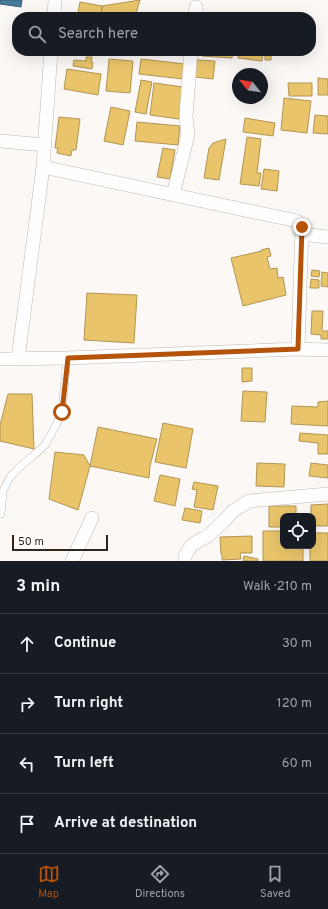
<!DOCTYPE html>
<meta charset="utf-8">
<style>
:root{--surface:#171b24;--page:#20242c;--text:#f1f3f6;--muted:#9ea1a6;--line:#363941;--accent:#b45309}
body{margin:0;font-family:Overpass,sans-serif;background:var(--page);color:var(--text)}
.controls{position:absolute;right:12px;bottom:12px;display:grid;overflow:hidden;border-radius:8px;box-shadow:0 4px 16px #0002}
.controls button{width:36px;height:36px;display:grid;place-items:center;padding:0;border:0;border-bottom:1px solid var(--line);background:var(--surface);color:var(--text);font:20px sans-serif}
.compass{position:absolute;left:232px;top:68px;width:36px;height:36px;border-radius:50%;background:var(--surface);box-shadow:0 4px 16px #0002;rotate:300deg}
.scale{position:absolute;left:12px;bottom:10px;width:96px;box-sizing:border-box;padding-left:4px;border:2px solid #31261e;border-top:0;font-size:11px;line-height:14px;white-space:nowrap;color:#31261e;-webkit-text-stroke:3px #fff;paint-order:stroke}
.stop{position:absolute;width:12px;height:12px;margin:-9px;border:3px solid #b45309;border-radius:50%;background:#fff}
.stop.end{background:#b45309;border-color:#fff;box-shadow:0 1px 4px #0008}
.list{margin:0;padding:0;list-style:none}
h2{display:flex;justify-content:space-between;align-items:center;height:52px;margin:0;padding:0 16px;font-size:17px}
h2 small{font-size:13px;font-weight:400;color:var(--muted)}
.list li{display:grid;grid-template-columns:26px 1fr auto;gap:12px;align-items:center;box-sizing:border-box;height:60px;padding:0 16px;border-top:1px solid var(--line)}
.list b{display:block;font-size:15px;white-space:nowrap}
.list em{font-size:13px;font-style:normal;color:var(--muted)}
.icon{flex:none;width:22px;height:22px;fill:none;stroke:currentColor;stroke-width:2;stroke-linecap:round;stroke-linejoin:round}
.map{position:relative;flex:none;width:328px;height:561px;overflow:hidden}
.search{position:absolute;background:var(--surface);box-shadow:0 4px 16px #0002;left:12px;right:12px;top:12px;height:44px;display:flex;align-items:center;gap:10px;box-sizing:border-box;padding:0 14px;border-radius:16px;color:var(--muted);font-size:15px}
.sheet{height:292px;background:var(--surface)}
nav{display:flex;justify-content:space-around;align-items:center;box-sizing:border-box;height:56px;border-top:1px solid var(--line);background:var(--surface);font-size:11px;color:var(--muted)}
nav a{display:grid;justify-items:center;gap:2px}
nav .on{color:var(--accent)}
.map>svg:first-child{display:block}
.homes{fill:#e9c46a;stroke:#b29553}
.public{fill:#457b9d;stroke:#3f6277}
.lines{fill:none;stroke-linecap:round;stroke-linejoin:round}
.lane-casing{stroke:#bfb9b4;stroke-width:8}
.street-casing{stroke:#bfb9b4;stroke-width:14}
.lane{stroke:#fefefe;stroke-width:7}
.street{stroke:#fefefe;stroke-width:13}
.route{stroke:#b45309;stroke-width:5}
</style>
<div class="map">
<svg width="328" height="561" viewBox="0 0 328 561">
<rect width="100%" height="100%" fill="#fbf8f5"/>
<path class="homes" d="M140 0 135 17H101L102 6Z
M80 2 102 6 101 17H77Z
M279 13 304 14V17H279Z
M203 51H233L232 58 202 56Z
M239 51H263L262 61 238 58Z
M265 51H271V60H265Z
M86 57H92L91 62H93L92 69 73 66 74 60 86 61Z
M109 59 133 61 130 93 106 91Z
M141 59 185 64 183 79 139 74Z
M197 60 215 61 213 79 195 77Z
M67 69 101 74 98 95 64 89Z
M318 78 328 79V95H318Z
M141 80 152 82 146 114 135 112Z
M154 83 183 87 179 119 150 115Z
M288 83H312V96H289Z
M284 98 311 101 307 133 281 130Z
M111 107 130 111 123 145 104 141Z
M315 115 328 116V134L313 133Z
M59 117 80 119 76 150H72L71 156 57 153 58 148H55Z
M245 118 275 123 273 136 243 132Z
M137 122 180 126 178 145 135 141Z
M247 137 261 139 257 173H261L259 186 240 184Z
M226 139 219 180 204 178 209 148 213 143Z
M163 148 175 150 170 179 157 177Z
M264 169 279 171 277 191 261 189Z
M269 248 271 256 267 257 270 269 277 268 278 278 283 277 286 295 243 306 231 258 262 251 261 250Z
M312 270 320 271 319 277 311 276Z
M322 272 328 273V287L321 286Z
M311 279 319 280V288H310Z
M87 293 137 295 134 343 84 340Z
M312 311H323L322 331H328V339H321V335L311 334Z
M242 368H252V381L242 382Z
M243 391 267 392 265 422 241 421Z
M8 394H32L34 449 0 441V425Z
M328 401V426L291 424 292 406 318 407V402Z
M163 423 193 429 186 468 155 462Z
M98 427 157 439 150 466 149 478 90 466Z
M300 433 328 435V454H318V443L299 441Z
M55 452 84 455 90 466 78 510 49 499Z
M257 463 285 464 284 487 256 486Z
M311 463 328 465V478L309 476Z
M160 475 180 479 175 506 154 501Z
M194 482 218 486 213 510 194 507 197 490 192 489Z
M328 504V526H313V516H311V505Z
M269 506H296V516H283V527H269Z
M185 508 202 511 200 523 182 520Z
M263 531H283V546H303V561H263Z
M313 533H328V561H310V546H313Z
M252 536V553H240L241 559 222 560V554H221L220 537Z
M244 556 258 559V561H243Z"/>
<path class="public" d="M0 0H22L21 7 0 4Z"/>
<g class="lines">
<defs>
<path id="lane" d="M1 514 3 491 10 477 23 464 34 455 45 445 57 423 62 412 67 358"/>
<path id="street" d="M54 17 55 0
M195 17 196 7
M0 141 45 145
M43 167 297 221 302 227 298 349
M173 195 188 135 186 116 191 51
M302 234 328 237
M0 359 67 358 298 349 328 350
M18 359 43 167 51 51
M72 561 92 518
M185 561V556L191 546 198 541 208 536 225 520 233 511 249 501 328 494"/>
</defs>
<use href="#lane" class="lane-casing"/>
<use href="#street" class="street-casing"/>
<use href="#lane" class="lane"/>
<use href="#street" class="street"/>
</g>
<g class="lines">
<path class="route" d="M62 412 68 358 298 349 302 227"/>
</g>
</svg>
<div class="controls">
<button><svg class="icon" aria-label="locate" viewBox="0 0 24 24"><circle cx="12" cy="12" r="6"/><path d="M12 2v4M12 18v4M2 12h4M18 12h4"/></svg></button>
</div>
<svg class="compass" viewBox="-18 -18 36 36"><path d="M0-13l5 13h-10z" fill="#e53935"/><path d="M0 13l5-13h-10z" fill="#9ea1a6"/></svg>
<div class="scale">50 m</div>
<div class="stop" style="left:62px;top:412px"></div>
<div class="stop end" style="left:302px;top:227px"></div>
<div class="search"><svg class="icon" aria-label="search" viewBox="0 0 24 24"><circle cx="10" cy="10" r="6"/><path d="M15 15l6 6"/></svg>Search here</div>
</div>
<section class="sheet">
<h2>3 min<small>Walk · 210 m</small></h2>
<ul class="list">
<li><svg class="icon" aria-label="ahead" viewBox="0 0 24 24"><path d="M12 20V5M6 11l6-6 6 6"/></svg><div><b>Continue</b></div><em>30 m</em></li>
<li><svg class="icon" aria-label="right" viewBox="0 0 24 24"><path d="M7 20v-9h11M14 6l5 5-5 5"/></svg><div><b>Turn right</b></div><em>120 m</em></li>
<li><svg class="icon" aria-label="left" viewBox="0 0 24 24"><path d="M17 20v-9H6M10 6l-5 5 5 5"/></svg><div><b>Turn left</b></div><em>60 m</em></li>
<li><svg class="icon" aria-label="arrive" viewBox="0 0 24 24"><path d="M6 21V4h12l-3 4 3 4H6"/></svg><div><b>Arrive at destination</b></div></li>
</ul>
</section>
<nav>
<a class="on"><svg class="icon" aria-label="map" viewBox="0 0 24 24"><path d="M3 6l6-2 6 2 6-2v14l-6 2-6-2-6 2zM9 4v14M15 6v14"/></svg>Map</a>
<a><svg class="icon" aria-label="directions" viewBox="0 0 24 24"><path d="M12 3l9 9-9 9-9-9zM9 14v-3h6M13 9l2 2-2 2"/></svg>Directions</a>
<a><svg class="icon" aria-label="saved" viewBox="0 0 24 24"><path d="M7 4h10v16l-5-4-5 4z"/></svg>Saved</a>
</nav>
